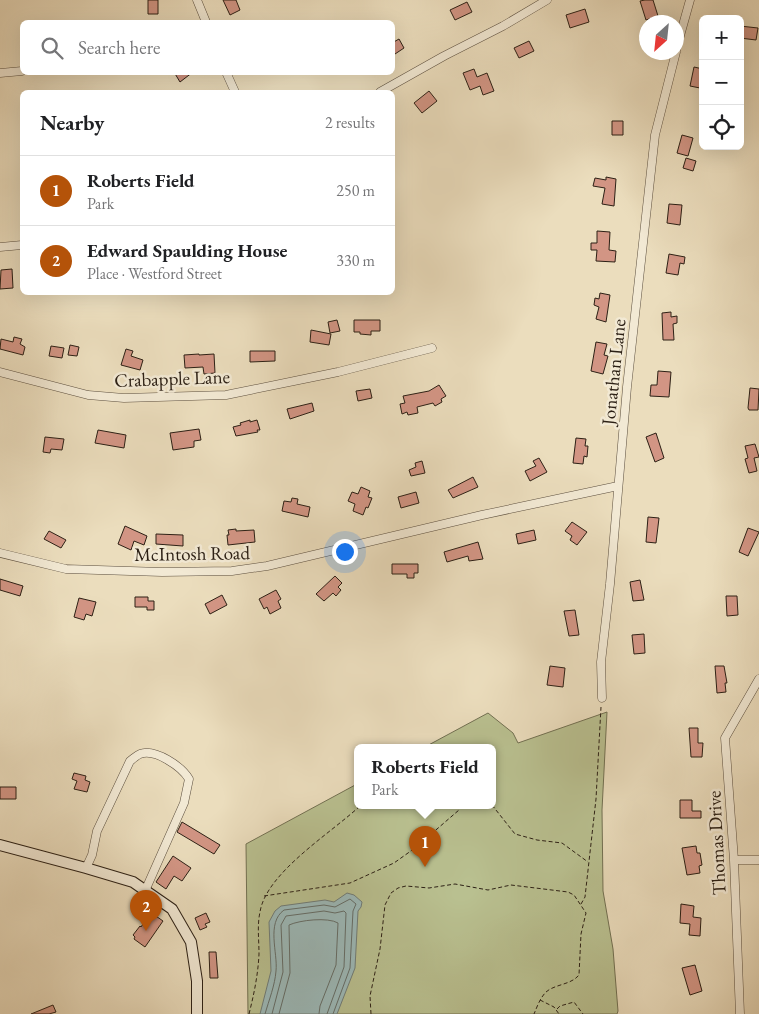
<!DOCTYPE html>
<meta charset="utf-8">
<style>
:root{--surface:#fff;--page:#f6f6f6;--text:#202124;--muted:#757577;--line:#e0e0e0;--accent:#b45309}
body{margin:0;font-family:"EB Garamond",serif;background:var(--page);color:var(--text)}
.controls{position:absolute;right:15px;top:15px;display:grid;overflow:hidden;border-radius:8px;box-shadow:0 5px 20px #0002}
.controls button{width:45px;height:45px;display:grid;place-items:center;padding:0;border:0;border-bottom:1px solid var(--line);background:var(--surface);color:var(--text);font:25px sans-serif}
.compass{position:absolute;left:639px;top:15px;width:45px;height:45px;border-radius:50%;background:var(--surface);box-shadow:0 5px 20px #0002;rotate:207deg}
.you{position:absolute;left:344px;top:551px;width:18px;height:18px;margin:-12px;border:4px solid #fff;border-radius:50%;background:#1a73e8;box-shadow:0 0 0 8px #1a73e833}
.badge{display:grid;place-items:center;width:32px;height:32px;border-radius:50%;background:var(--accent);color:#fff;font-size:16px;font-weight:700}
.pin{position:absolute;translate:-50% -41px;filter:drop-shadow(0 1px 2px #0008)}
.pin::after{content:'';position:absolute;top:26px;width:18px;height:15px;background:inherit;clip-path:polygon(0 0,100% 0,50% 100%)}
.popup{position:absolute;left:354px;top:744px;width:142px;height:65px;box-sizing:border-box;display:grid;place-content:center;border-radius:8px;background:var(--surface);filter:drop-shadow(0 1px 4px #0005);font-size:16px;white-space:nowrap;color:var(--muted)}
.popup b{font-size:19px;color:var(--text)}
.popup::after{content:'';position:absolute;left:50%;top:100%;margin-left:-10px;border:10px solid transparent;border-top-color:var(--surface)}
.list{margin:0;padding:0;list-style:none}
h2{display:flex;justify-content:space-between;align-items:center;height:65px;margin:0;padding:0 20px;font-size:21px}
h2 small{font-size:16px;font-weight:400;color:var(--muted)}
.list li{display:grid;grid-template-columns:32px 1fr auto;gap:15px;align-items:center;box-sizing:border-box;height:70px;padding:0 20px;border-top:1px solid var(--line)}
.list b{display:block;font-size:19px;white-space:nowrap}
.list p{margin:0;font-size:16px;white-space:nowrap;color:var(--muted)}
.list em{font-size:16px;font-style:normal;color:var(--muted)}
.icon{flex:none;width:28px;height:28px;fill:none;stroke:currentColor;stroke-width:2;stroke-linecap:round;stroke-linejoin:round}
.map{position:relative;flex:none;width:759px;height:1014px;overflow:hidden}
.search{position:absolute;background:var(--surface);box-shadow:0 5px 20px #0002;left:20px;top:20px;width:375px;height:55px;display:flex;align-items:center;gap:12px;box-sizing:border-box;padding:0 18px;border-radius:8px;color:var(--muted);font-size:19px}
.panel{position:absolute;background:var(--surface);box-shadow:0 5px 20px #0002;left:20px;top:90px;width:375px;height:205px;border-radius:8px}
.map>svg:first-child{display:block}
.green{fill:#b9c090;stroke:#727052}
.water{fill:#9cbaba;stroke:#6f7c78}
.lines{fill:none;stroke-linecap:round;stroke-linejoin:round}
.shore{stroke:#646d68;stroke-width:1}
.building{fill:#d29584;stroke:#2c2015}
.street-casing{stroke:#5c4f3f;stroke-width:9}
.secondary-casing{stroke:#2c2015;stroke-width:12}
.path{stroke:#2c2015;stroke-width:1;stroke-dasharray:4 2.5;stroke-linecap:butt}
.street{stroke:#f2e9d4;stroke-width:8}
.secondary{stroke:#f2e9d4;stroke-width:10}
.labels{text-anchor:middle;stroke-width:5;stroke-linejoin:round;paint-order:stroke}
.street-label{font-size:19px;fill:#2c2015;stroke:#f2e9d4}
</style>
<div class="map">
<svg width="759" height="1014" viewBox="0 0 759 1014">
<rect width="100%" height="100%" fill="#ebddbd"/>
<filter id="stains"><feTurbulence type="fractalNoise" baseFrequency=".004" numOctaves="4"/><feColorMatrix values="0 0 0 0 .2 0 0 0 0 .09 0 0 0 0 .02 0 0 0 .5 -.17"/></filter>
<radialGradient id="worn" r=".72"><stop offset=".6" stop-color="#630" stop-opacity="0"/><stop offset="1" stop-color="#630" stop-opacity=".3"/></radialGradient>
<path class="green" d="M607 712 602 810 603 891 613 949 618 1011 617 1014H248L246 844 357 784 358 806H492V748H423L488 713 513 733 518 743Z"/>
<path class="water" d="M347 893 354 895 362 902 361 907 358 911 355 968 337 1014H260L271 971 269 922 275 911 281 906 325 900 334 902Z"/>
<g class="lines">
<path class="shore" d="M265 1014C269 1000 275 985 276 971 278 953 266 923 284 910L324 905 335 907 350 899 356 904 353 911 350 968 333 1014
M272 1014 283 972 281 925 286 916 324 911 335 913 344 911 346 913 344 967 327 1014
M279 1014 290 973 289 925C300 920 328 917 338 923L336 965 320 1006 319 1014"/>
</g>
<path class="building" d="M148 0H158V14H148Z
M223 0H236L240 10 230 15Z
M645 0H653L658 16 646 20 640 1Z
M467 2 472 12 455 20 450 10Z
M585 9 589 22 570 28 566 15Z
M740 26 758 28 756 40 740 38Z
M399 39 404 48 392 56V43Z
M529 41 534 51 519 58 514 48Z
M694 67 703 69 700 88 690 86Z
M474 69 477 77 487 73 494 91 483 95 480 86 470 90 463 73Z
M174 72H193L180 82Z
M429 91 437 101 422 113 414 103Z
M612 121H623V135H612Z
M682 135 693 138 688 156 677 153Z
M686 158 696 161 693 171 683 168Z
M606 177 616 179 614 206 602 204 605 188 593 186 595 178 606 180Z
M669 204 682 205 680 225 667 223Z
M597 231 610 232 609 250 616 251 615 262 596 261 597 250H591V243H597Z
M669 254 685 257 684 264 680 263 678 275 666 273Z
M12 269 13 288 0 289 1 270Z
M600 293 610 295 606 322 596 319 599 307 594 305 595 298 599 299Z
M671 312V317L677 316V323L673 324 674 340H663L662 313Z
M337 320 340 331 330 333 328 322Z
M354 320H380V331H371V335L360 334V332H354Z
M311 330 331 334 329 345 310 342Z
M14 337 22 339 20 344 25 347 23 355 0 349 1 339 13 342Z
M596 342 607 344 604 355 608 356 603 374 591 371Z
M70 345 79 347 77 356 68 355Z
M51 346 64 348 62 358 49 356Z
M126 349 133 351 131 356 143 360 140 370 121 365Z
M250 351H275V361L250 362Z
M199 354V355L214 354 215 373 204 374 203 367 185 368 184 355Z
M658 371 671 372 669 397 650 396 651 385H657Z
M439 385 446 396 441 399 442 402 435 406 433 403 417 407 418 413 408 415 407 412 402 414 400 404 405 403 403 396 429 391Z
M750 388 759 389 758 410H749L748 408Z
M370 389 372 398 358 401 356 391Z
M312 403 314 411 290 419 287 409Z
M250 420V422L257 420 260 430H257L258 432 236 436 233 427 241 425 240 423Z
M199 429 201 440 194 441V447L173 450 170 433Z
M98 430 126 435 124 448 95 443Z
M656 433 664 458 655 462 646 437Z
M45 437 64 439 62 450 51 449 50 453 43 452Z
M576 438 586 439 585 446H588L587 457 584 456 583 464 573 463Z
M755 444 759 457 754 458 757 471 749 473 745 459 748 458 745 446Z
M539 458 547 472 530 481 525 471 536 466 533 461Z
M422 461 425 473 411 476 409 470 416 467 415 463Z
M473 477 478 487 453 498 448 490Z
M361 487 370 491 368 497 372 498 368 508 366 507 363 515 353 511 355 504 348 501 352 492 358 494Z
M416 492 419 503 401 508 398 497Z
M292 498 298 499 297 504 310 507 308 517 282 511 284 501 291 502Z
M648 517 659 518 656 543 646 542Z
M572 522 587 532 577 545 570 540 572 536 565 531Z
M125 526 147 536 144 545 134 541 131 550 118 544Z
M748 528 759 532 748 556 739 552Z
M236 529V531L254 530 255 542 228 545 227 535H229L228 530Z
M534 530 536 540 518 544 516 534Z
M49 531 66 540 61 548 44 539Z
M156 534 183 535V546L156 544Z
M478 542 483 559 469 561 468 556 447 562 444 552Z
M392 564H418V573H414V578H407V574H392Z
M335 576 342 583 338 587 341 590 336 596 333 593 324 601 316 594Z
M0 579 23 586 20 596 0 590Z
M640 580 644 600 633 601 630 582Z
M276 590 281 599 278 601 281 608 270 614 267 607 264 609 259 599Z
M222 595 227 605 210 614 205 604Z
M726 596H737L738 615 727 616Z
M135 597H148V601H154V610H147V607H135Z
M79 598 96 602 92 616 86 614 84 620 74 617Z
M575 610 579 635 569 636 564 611Z
M644 634 645 653 634 654 632 635Z
M550 666 565 668 563 687 547 685Z
M715 666H724L727 683H725L726 692 717 693Z
M689 728H698V743H703L702 757H691Z
M74 773 86 776 85 780 90 782 87 792 74 789 77 781 72 779Z
M0 787H16V799H0Z
M680 800H692V811H701V818H680Z
M182 822 220 845 214 854 177 832Z
M696 846 697 853H700L702 865 699 866 700 873 687 875 682 848Z
M173 856 191 868 182 881 174 876 166 889 156 882Z
M681 904 694 906 693 917 701 918 700 936 689 935 690 924 680 923Z
M206 913 210 922 205 924 207 927 200 930 195 918Z
M153 914 163 921 145 947 134 939 135 937 133 935 140 926 141 927 147 918 149 919Z
M209 952H216L218 978H210Z
M695 965 702 991 690 995 682 968Z
M53 1005 56 1012 49 1014H31Z"/>
<g class="lines">
<defs>
<path id="street" d="M197 0 206 22
M676 50 690 0
M226 72 235 92
M0 73 22 71
M380 92 444 56 503 26 547 0
M0 247 22 245
M0 372 88 395 124 398 226 395 338 372 432 348
M0 553 66 569 162 572 232 571 267 566 482 515 618 486
M602 698 601 662 610 584 627 387 655 135 676 52
M734 860H759
M86 868 92 855 97 831 130 761C133 759 137 755 140 754 155 748 182 767 189 779L184 803 145 891
M740 1014 734 860 725 738 759 679"/>
<path id="secondary" d="M0 845 86 868 133 882 172 909 191 942 197 981V1014"/>
</defs>
<use href="#street" class="street-casing"/>
<use href="#secondary" class="secondary-casing"/>
<path class="path" d="M492 805 515 834 537 840 562 843 588 862
M264 896 350 883 394 863 415 848 459 810 460 806
M581 904 585 897 596 799 601 707
M540 1000 554 1007 559 1014
M557 1009 560 1006 574 1002 583 1014
M249 1014C254 994 258 975 259 954 259 940 257 925 260 912 266 873 331 833 360 806
M371 1014 370 996 380 949 385 905 391 893 398 888 406 886 429 888 455 884 488 890 511 885 568 892 574 895 586 913 581 934 579 975C571 985 555 984 546 992 540 998 537 1007 534 1014"/>
<use href="#street" class="street"/>
<use href="#secondary" class="secondary"/>
</g>
<g class="labels">
<g class="street-label">
<text transform="translate(613 372) rotate(-84)" y="7">Jonathan Lane</text>
<text transform="translate(172 378) rotate(-2)" y="7">Crabapple Lane</text>
<text transform="translate(192 553) rotate(-1)" y="7">McIntosh Road</text>
<text transform="translate(716 843) rotate(-93)" y="7">Thomas Drive</text>
</g>
</g>
<rect width="100%" height="100%" filter="url(#stains)"/>
<rect width="100%" height="100%" fill="url(#worn)"/>
</svg>
<div class="controls">
<button>+</button>
<button>−</button>
<button><svg class="icon" aria-label="locate" viewBox="0 0 24 24"><circle cx="12" cy="12" r="6"/><path d="M12 2v4M12 18v4M2 12h4M18 12h4"/></svg></button>
</div>
<svg class="compass" viewBox="-18 -18 36 36"><path d="M0-13l5 13h-10z" fill="#e53935"/><path d="M0 13l5-13h-10z" fill="#757577"/></svg>
<div class="you"></div>
<div class="pin badge" style="left:425px;top:867px">1</div>
<div class="popup"><b>Roberts Field</b>Park</div>
<div class="pin badge" style="left:146px;top:931px">2</div>
<div class="search"><svg class="icon" aria-label="search" viewBox="0 0 24 24"><circle cx="10" cy="10" r="6"/><path d="M15 15l6 6"/></svg>Search here</div>
<section class="panel">
<h2>Nearby<small>2 results</small></h2>
<ul class="list">
<li><span class="badge">1</span><div><b>Roberts Field</b><p>Park</p></div><em>250 m</em></li>
<li><span class="badge">2</span><div><b>Edward Spaulding House</b><p>Place · Westford Street</p></div><em>330 m</em></li>
</ul>
</section>
</div>
